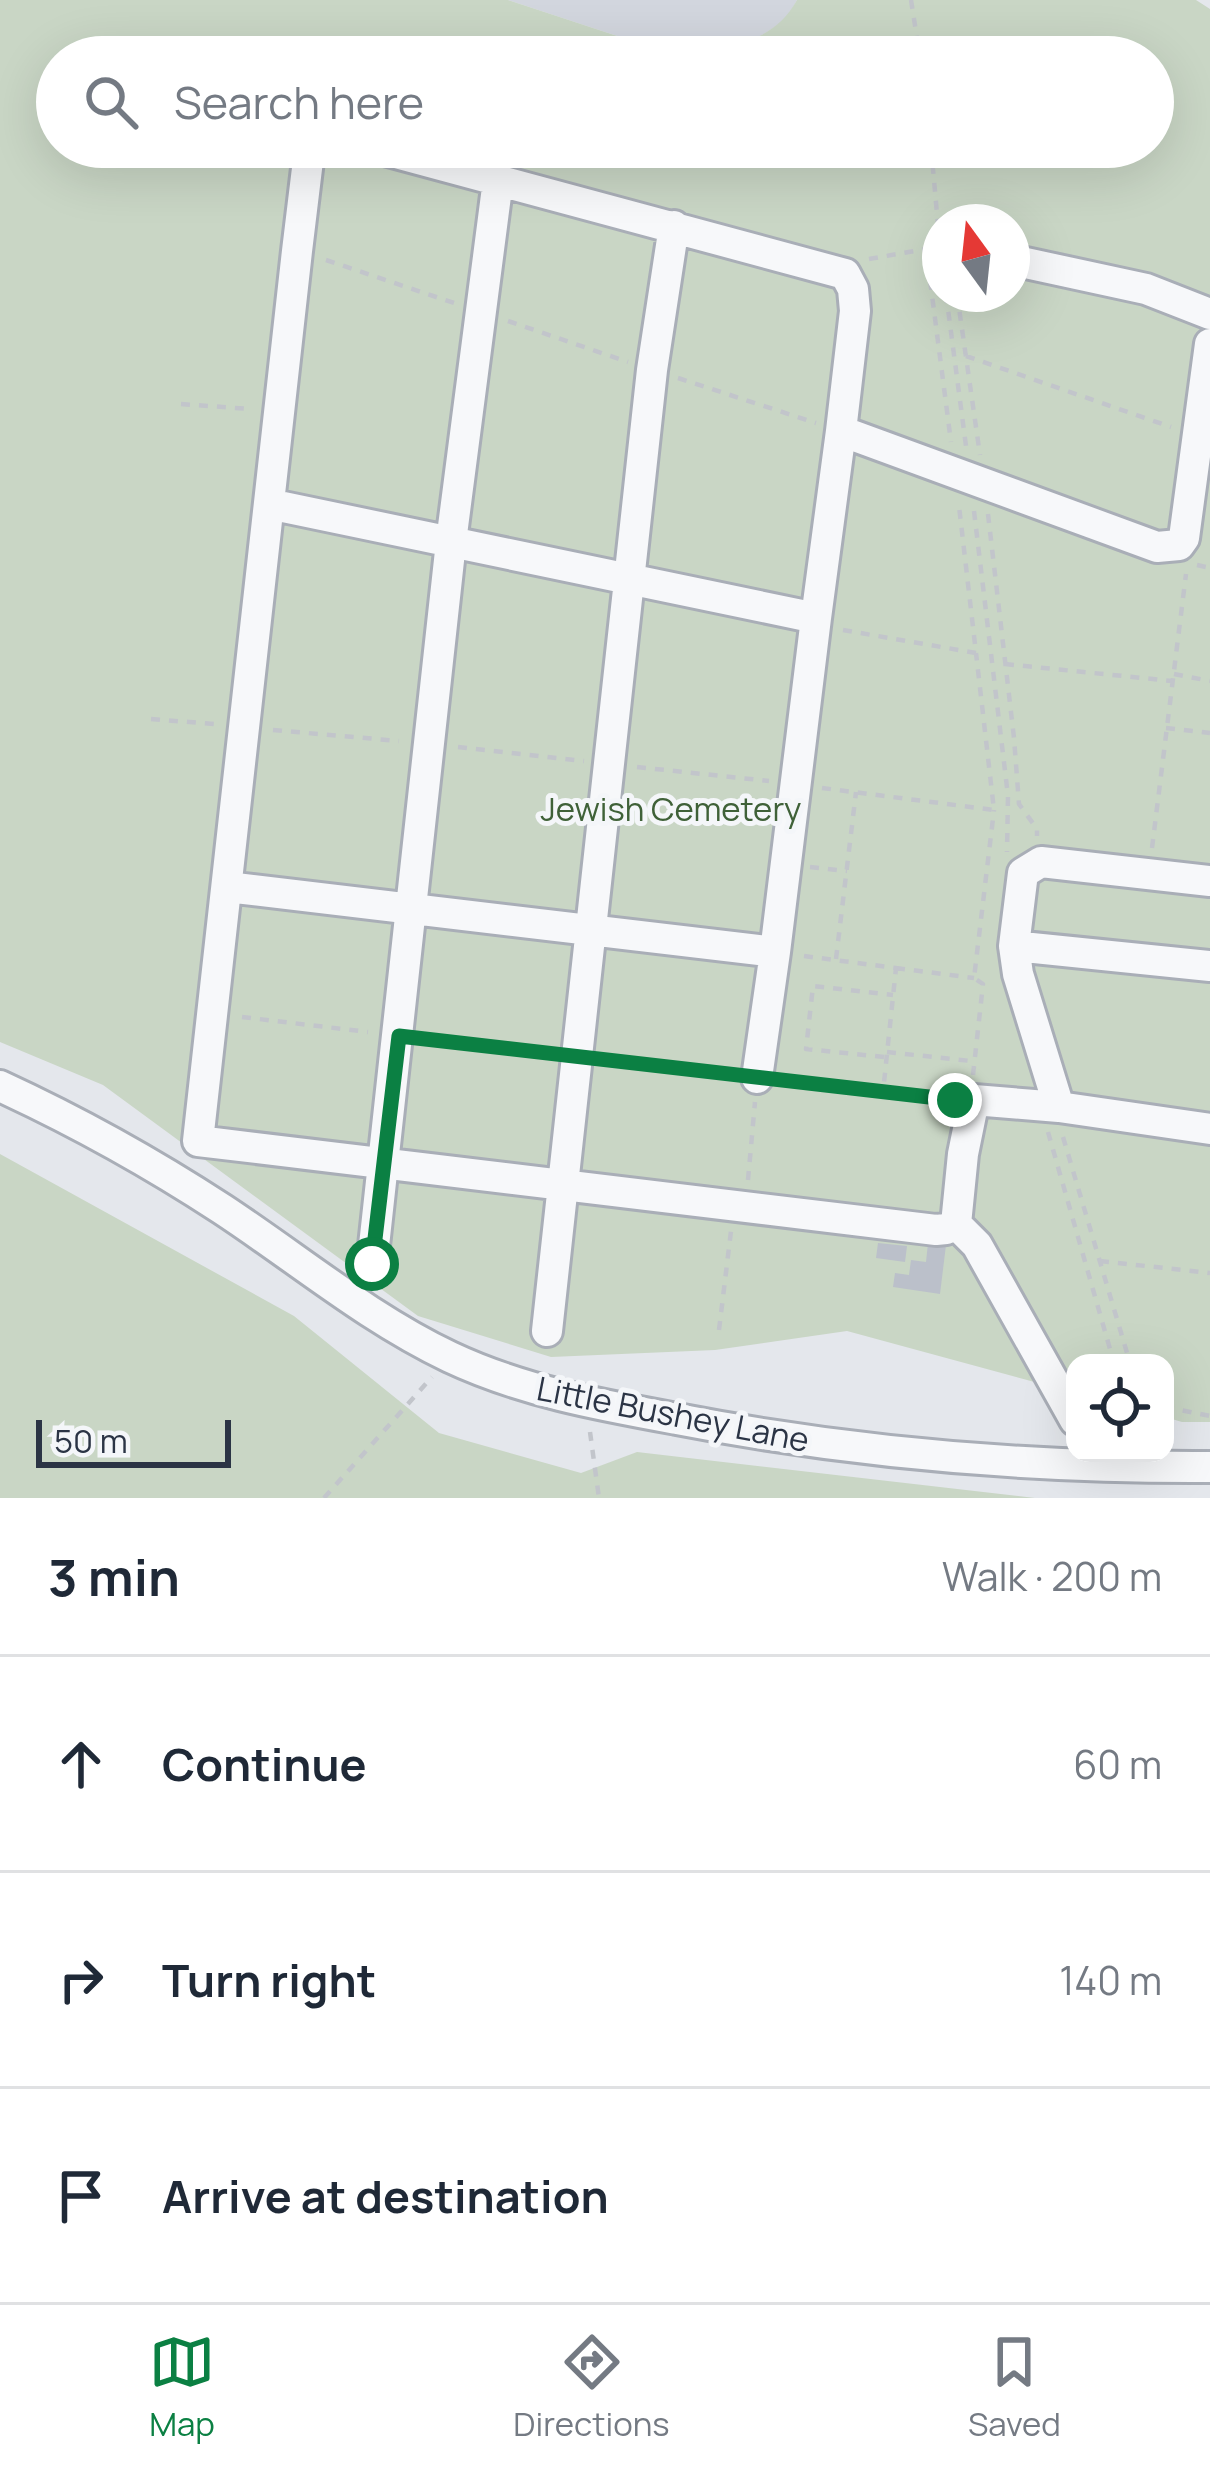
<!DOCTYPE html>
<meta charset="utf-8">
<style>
:root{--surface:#fff;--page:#f2f2f3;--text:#1f2937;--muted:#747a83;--line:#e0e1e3;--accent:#0b8043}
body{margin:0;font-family:Manrope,sans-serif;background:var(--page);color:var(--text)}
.controls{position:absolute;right:36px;bottom:36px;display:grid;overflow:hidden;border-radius:24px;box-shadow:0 12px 48px #0002}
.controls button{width:108px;height:108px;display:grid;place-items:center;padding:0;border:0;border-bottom:3px solid var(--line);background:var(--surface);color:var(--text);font:60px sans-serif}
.compass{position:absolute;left:922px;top:204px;width:108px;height:108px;border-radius:50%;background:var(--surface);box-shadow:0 12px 48px #0002;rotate:345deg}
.scale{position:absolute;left:36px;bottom:30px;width:195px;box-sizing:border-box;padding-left:12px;border:6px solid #2b3445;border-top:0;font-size:33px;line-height:42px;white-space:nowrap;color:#2b3445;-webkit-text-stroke:9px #f4f6f9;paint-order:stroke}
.stop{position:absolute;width:36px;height:36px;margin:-27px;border:9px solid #0b8043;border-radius:50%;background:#fff}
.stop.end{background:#0b8043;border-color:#fff;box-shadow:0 3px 12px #0008}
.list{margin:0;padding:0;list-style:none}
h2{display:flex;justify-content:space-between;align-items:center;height:156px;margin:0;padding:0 48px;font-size:51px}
h2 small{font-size:39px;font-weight:400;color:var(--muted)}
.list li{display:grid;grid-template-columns:78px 1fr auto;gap:36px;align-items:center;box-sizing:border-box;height:216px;padding:0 48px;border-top:3px solid var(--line)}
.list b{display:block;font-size:45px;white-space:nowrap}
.list em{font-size:39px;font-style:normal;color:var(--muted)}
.icon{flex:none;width:66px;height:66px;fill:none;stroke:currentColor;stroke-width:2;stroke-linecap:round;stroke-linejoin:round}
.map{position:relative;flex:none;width:1210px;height:1498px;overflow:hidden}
.search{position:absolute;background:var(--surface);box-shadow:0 12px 48px #0002;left:36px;right:36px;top:36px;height:132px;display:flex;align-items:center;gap:30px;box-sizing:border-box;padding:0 42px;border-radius:66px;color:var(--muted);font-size:45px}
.sheet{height:804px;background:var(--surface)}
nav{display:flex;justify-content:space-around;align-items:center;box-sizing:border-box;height:168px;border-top:3px solid var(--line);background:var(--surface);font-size:33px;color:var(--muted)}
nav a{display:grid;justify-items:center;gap:6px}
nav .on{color:var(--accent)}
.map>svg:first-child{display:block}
.built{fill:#d2d6de}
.green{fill:#c9d6c5;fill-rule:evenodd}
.building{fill:#bbc0ca}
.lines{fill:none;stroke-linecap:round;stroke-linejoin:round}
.minor-casing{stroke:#a9aeb7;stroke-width:36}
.path{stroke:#c2c5cb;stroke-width:4.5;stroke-dasharray:9 9;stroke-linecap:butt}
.minor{stroke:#f7f8fa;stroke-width:30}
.route{stroke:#0b8043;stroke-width:15}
.labels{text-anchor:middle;stroke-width:10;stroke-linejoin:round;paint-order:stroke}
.park-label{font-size:33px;fill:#3f6138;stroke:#f4f6f9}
.street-label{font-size:33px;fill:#2b3445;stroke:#f4f6f9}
</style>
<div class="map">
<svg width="1210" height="1498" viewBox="0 0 1210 1498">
<rect width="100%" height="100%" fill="#e4e7ec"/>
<path class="built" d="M508 0H797L787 19 756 39 698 57H681Z"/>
<path class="green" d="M0 0H508L681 57H57V147H1153V57H698C738 44 775 40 797 0H1196L1210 9V1422H1182L1165 1417V1363H1075V1393L847 1331 715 1350 551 1357 418 1316 103 1085 0 1042ZM940 222H1012V294H940Z
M0 1154 294 1316 439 1433 581 1473 637 1452 1035 1498H0Z"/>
<path class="building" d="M878 1243 907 1246 905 1262 876 1258Z
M928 1243 946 1245 940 1294 893 1287 895 1273 909 1275 911 1260 926 1262Z"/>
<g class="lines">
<defs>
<path id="minor" d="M312 147 309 152 297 251 198 1141 936 1230 946 1229 956 1224
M374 147 845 274 853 289 855 311 841 431 1157 547 1179 545 1184 538 1210 344
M1012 260 1146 289 1210 314
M269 504 816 618 841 431
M227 887 775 952 816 618
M1014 946 1210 966
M757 1078 775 952
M0 1086C78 1122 150 1162 222 1209 298 1259 368 1318 450 1357 522 1391 600 1405 677 1419 853 1453 1031 1468 1210 1467
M1059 1107 1018 974 1014 946 1023 873 1041 862 1210 881
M372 1264 451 542 498 180
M547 1331 652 370 674 226
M1075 1420 977 1245 956 1224 963 1154 974 1100 1059 1107 1210 1129"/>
</defs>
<use href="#minor" class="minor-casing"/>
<path class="path" d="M911 0 920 57
M931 147 940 247
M869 259 926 249 951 442
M326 260 457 304
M946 294 966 446
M957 294 980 455
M508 321 628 362
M966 356 1171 427
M678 378 816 423
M181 404 250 409
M974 511 1008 796 1007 852
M988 514 1014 738 1019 804 1037 829V836
M1197 565 1210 568
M843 630 976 653 959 506
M1005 664 1172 681
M1174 674 1210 681
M151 719 214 724
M1166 728 1210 733
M273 730 399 741
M458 747 584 761
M637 767 769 781
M822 788 994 810 976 653
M1152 848 1186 574
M810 867 847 871
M804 956 896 968 883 1092
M836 959 856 792
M896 968 974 978
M242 1017 368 1032
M427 1039 552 1054
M887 1052 971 1061
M884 1057 806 1049 813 986 893 995
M605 1060 731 1075
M973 1075 983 984 974 978 994 810
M784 1081 946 1099
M1048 1132 1114 1363
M1063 1137 1130 1363
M748 1180 755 1102
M1100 1261 1210 1273
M719 1330 731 1231
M1165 1407 1210 1416
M590 1432 599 1498
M324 1498 432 1377"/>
<use href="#minor" class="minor"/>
</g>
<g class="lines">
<path class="route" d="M372 1264 399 1036 955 1100"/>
</g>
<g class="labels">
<g class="park-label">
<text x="671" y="821">Jewish Cemetery</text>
</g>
<g class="street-label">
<text transform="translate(673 1414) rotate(11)" y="12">Little Bushey Lane</text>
</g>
</g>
</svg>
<div class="controls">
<button><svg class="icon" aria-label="locate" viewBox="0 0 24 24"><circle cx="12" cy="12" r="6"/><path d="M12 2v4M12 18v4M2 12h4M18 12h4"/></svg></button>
</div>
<svg class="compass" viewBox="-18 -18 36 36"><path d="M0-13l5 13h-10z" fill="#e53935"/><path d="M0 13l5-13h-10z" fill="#747a83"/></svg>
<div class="scale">50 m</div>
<div class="stop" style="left:372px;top:1264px"></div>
<div class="stop end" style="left:955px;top:1100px"></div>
<div class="search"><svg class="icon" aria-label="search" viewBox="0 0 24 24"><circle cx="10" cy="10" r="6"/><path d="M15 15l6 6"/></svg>Search here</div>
</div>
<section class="sheet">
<h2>3 min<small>Walk · 200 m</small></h2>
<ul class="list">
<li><svg class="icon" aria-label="ahead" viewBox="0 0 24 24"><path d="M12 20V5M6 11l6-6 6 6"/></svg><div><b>Continue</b></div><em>60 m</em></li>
<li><svg class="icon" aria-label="right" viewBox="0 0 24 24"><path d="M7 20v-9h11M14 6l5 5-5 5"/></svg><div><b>Turn right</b></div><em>140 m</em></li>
<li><svg class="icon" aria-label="arrive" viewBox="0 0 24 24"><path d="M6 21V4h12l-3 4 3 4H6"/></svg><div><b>Arrive at destination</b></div></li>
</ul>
</section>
<nav>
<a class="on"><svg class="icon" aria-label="map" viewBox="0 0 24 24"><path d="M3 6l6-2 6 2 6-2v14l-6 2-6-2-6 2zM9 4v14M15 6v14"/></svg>Map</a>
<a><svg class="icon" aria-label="directions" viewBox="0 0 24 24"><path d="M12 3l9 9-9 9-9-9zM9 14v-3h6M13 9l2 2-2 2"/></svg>Directions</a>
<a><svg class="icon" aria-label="saved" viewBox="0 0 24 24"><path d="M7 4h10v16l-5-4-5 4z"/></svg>Saved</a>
</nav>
